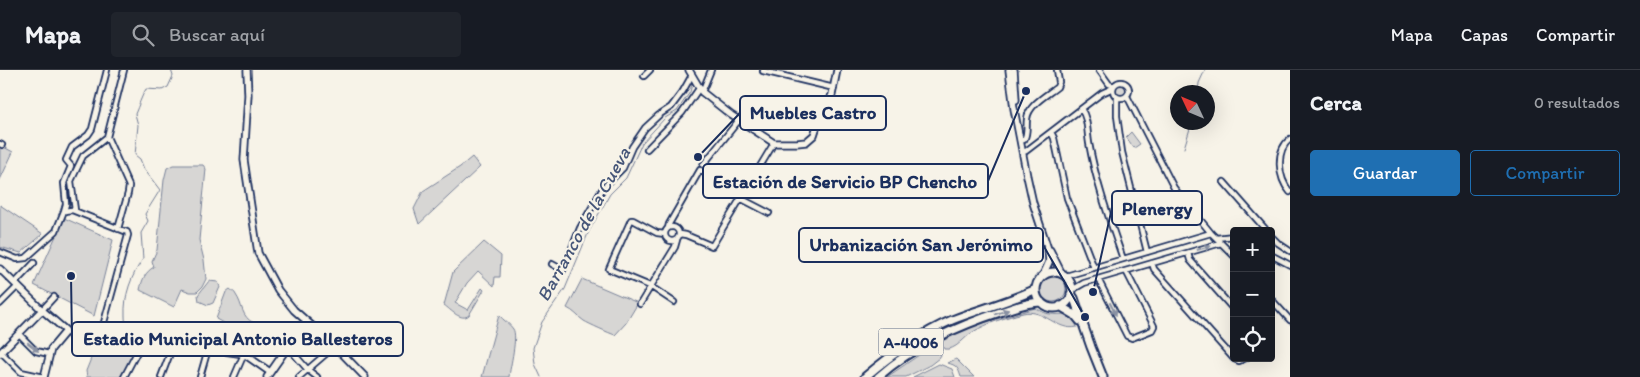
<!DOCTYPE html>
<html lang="es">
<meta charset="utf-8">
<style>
:root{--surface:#171b24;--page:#20242c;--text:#f1f3f6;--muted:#9ea1a6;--line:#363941;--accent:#1f6fb2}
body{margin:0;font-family:Itim,sans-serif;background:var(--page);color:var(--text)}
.controls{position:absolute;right:15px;bottom:15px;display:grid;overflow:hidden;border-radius:5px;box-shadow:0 5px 20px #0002}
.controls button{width:45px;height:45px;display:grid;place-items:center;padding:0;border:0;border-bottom:1px solid var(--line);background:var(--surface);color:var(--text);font:25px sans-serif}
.compass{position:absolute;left:1170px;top:15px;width:45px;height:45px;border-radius:50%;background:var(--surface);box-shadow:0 5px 20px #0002;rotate:314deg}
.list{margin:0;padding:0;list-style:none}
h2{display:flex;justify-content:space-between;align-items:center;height:65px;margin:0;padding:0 20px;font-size:21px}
h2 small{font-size:16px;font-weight:400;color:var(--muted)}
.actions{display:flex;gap:10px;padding:15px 20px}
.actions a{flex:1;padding:11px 0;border:1px solid var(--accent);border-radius:5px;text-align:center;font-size:18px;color:var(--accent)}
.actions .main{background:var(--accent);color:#fff}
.icon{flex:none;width:28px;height:28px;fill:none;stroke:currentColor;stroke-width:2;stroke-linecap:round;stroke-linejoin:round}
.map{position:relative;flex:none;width:1290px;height:307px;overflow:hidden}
header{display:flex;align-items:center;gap:30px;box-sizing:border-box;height:70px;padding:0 25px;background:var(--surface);border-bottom:1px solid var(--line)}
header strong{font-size:24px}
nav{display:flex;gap:28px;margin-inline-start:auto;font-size:18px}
.search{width:350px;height:45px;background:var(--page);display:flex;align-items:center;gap:12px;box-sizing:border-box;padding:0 18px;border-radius:5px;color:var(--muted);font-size:19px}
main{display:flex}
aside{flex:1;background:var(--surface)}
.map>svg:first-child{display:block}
.green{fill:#d7d6d4;stroke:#798299}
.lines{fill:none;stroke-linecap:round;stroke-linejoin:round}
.stream{stroke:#727c95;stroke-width:1}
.minor-casing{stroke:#1b2f5e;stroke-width:8}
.tertiary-casing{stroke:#1b2f5e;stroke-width:9}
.primary-casing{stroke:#1b2f5e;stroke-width:11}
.minor{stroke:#f7f3e8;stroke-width:4.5}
.tertiary{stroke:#f7f3e8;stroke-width:5.5}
.primary{stroke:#f7f3e8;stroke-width:7}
.oneway{fill:#8991a3}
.labels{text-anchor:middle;stroke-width:4.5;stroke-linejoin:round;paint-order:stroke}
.shield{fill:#f7f3e8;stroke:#5d6a87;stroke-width:1}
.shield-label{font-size:16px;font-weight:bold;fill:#1b2f5e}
.water-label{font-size:19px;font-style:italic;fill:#465679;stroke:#f7f3e8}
.leader{fill:none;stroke:#1b2f5e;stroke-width:2}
.callout-dot{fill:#1b2f5e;stroke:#f7f3e8;stroke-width:2}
.callout{fill:#f7f3e8;stroke:#1b2f5e;stroke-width:2}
.callout-label{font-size:19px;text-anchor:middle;font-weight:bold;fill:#1b2f5e}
</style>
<header>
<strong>Mapa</strong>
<div class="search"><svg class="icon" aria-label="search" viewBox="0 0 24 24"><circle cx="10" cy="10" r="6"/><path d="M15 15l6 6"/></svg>Buscar aquí</div>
<nav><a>Mapa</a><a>Capas</a><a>Compartir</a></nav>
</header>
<main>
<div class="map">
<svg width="1290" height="307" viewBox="0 0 1290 307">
<rect width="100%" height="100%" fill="#f7f3e8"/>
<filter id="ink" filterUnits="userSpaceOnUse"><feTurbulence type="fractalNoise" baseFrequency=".02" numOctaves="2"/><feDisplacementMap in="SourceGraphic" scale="10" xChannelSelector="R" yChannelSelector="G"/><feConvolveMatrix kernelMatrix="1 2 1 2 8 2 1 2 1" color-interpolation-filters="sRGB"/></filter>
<g filter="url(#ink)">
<path class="green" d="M1115.5 20a5.5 5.5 0 1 1 11 0a5.5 5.5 0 1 1-11 0Z
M1131 62 1140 74 1134 78 1126 67Z
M0 75 13 82 0 110Z
M472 87 480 97 419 154 414 139 423 121 460 97Z
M173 95H203L206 99 199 170 204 190 206 209 202 217 197 222H190L182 219 174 237 140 220C142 210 145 202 154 197L152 191 157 180 164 110 167 98Z
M0 135 43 164 21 183 0 177Z
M64 148 113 170 94 246 34 215Z
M484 172 501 186 500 207H495L494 216 478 201 467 213 455 233 468 240 482 218 484 220 469 245C461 252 451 240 444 235L453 202Z
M1040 219a13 13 0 1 1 26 0a13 13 0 1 1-26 0Z
M582 209 638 233 626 253 615 265C609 263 589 254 584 251 578 247 574 241 567 238Z
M209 211 218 212 220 217 213 233 208 235 199 231 198 225Z
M230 219C232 221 235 222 236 225 243 235 241 247 254 253L248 267 216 249 226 222Z
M1035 238C1040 240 1045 244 1051 244 1065 246 1071 239 1077 257 1057 262 1044 238 1023 243 1007 247 987 253 973 262 964 267 956 281 944 279L940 271 976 255Z
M499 245C503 250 510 254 513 259 518 266 510 297 509 307H482Z
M132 271 139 273 121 307H87L86 301 94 281Z
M935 274 940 281 941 285 939 288 930 295 906 307H887Z
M956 289 974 307H961C958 298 957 295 947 293Z
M939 294 952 299 955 307H913Z"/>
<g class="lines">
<path class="stream" d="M1198 22 1199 13 1205 0
M1184 78 1192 52
M125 261C127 255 125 252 125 246 124 225 131 206 143 189L141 163 148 151 145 144 160 120 144 99 140 89 135 85 138 55 135 44C139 35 141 27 146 19L162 20 168 17 173 6 171 0
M541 307 535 294 533 278 542 252 565 219 589 161 610 124 626 108 642 73 665 48 677 41 690 22 693 10"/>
<defs>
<path id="minor" d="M1099 0 1109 14 1114 16
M763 1 834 18
M644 6 650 0
M1113 20a8 8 0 1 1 16 0a8 8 0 1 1-16 0Z
M702 22 711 0
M1127 26 1174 118 1211 163 1234 186
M1117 28V46L1122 82 1147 182
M1081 39C1088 48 1087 61 1089 73 1096 113 1110 151 1123 189
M1051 62 1054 68 1067 128 1094 198
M1290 69C1275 81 1278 108 1290 122
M1020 70H1024C1028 63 1026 57 1027 49 1028 35 1047 25 1057 17L1059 12 1057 0
M0 74 2 75
M647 79 682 43 700 17
M1022 82 1026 81 1102 23 1113 18
M703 95 739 50
M1224 112 1267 161
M740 128 769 143
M75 140 71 111 83 86 107 67
M64 141 66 134 64 113 71 96 66 90 72 77 88 65 92 59 107 0
M665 164a7 7 0 1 1 14 0a7 7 0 1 1-14 0Z
M668 158 669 154 700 100 743 124
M118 159 128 123 129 116 107 67 124 0
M665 164 657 163 633 150H631L609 199 650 216 674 232
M680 164 686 165 712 176 774 73
M1271 166 1278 173 1290 181
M1216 168 1234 166
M0 182 17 189 26 188 56 161 64 141 72 140 127 162 128 165 97 278
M1188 183 1190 190 1234 240
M1271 185 1290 195
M1152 193 1154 199 1234 289 1239 291 1246 288
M552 194 563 200 580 158 603 118 623 98 632 77 645 58 659 45 671 37 683 21 692 5
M1066 206 1211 163
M1098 209 1127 266 1132 268 1152 260 1154 256 1126 201
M15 213 34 193
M1072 220 1084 213 1221 173
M1271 229 1290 250
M0 234 18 216
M640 234 675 177 677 170
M42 240 54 227
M19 264 36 281 49 284
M288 277 308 300 317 307
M1 282 21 302 44 307
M124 307 144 269
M161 307 174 273
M200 307 208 279
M234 307 244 284
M299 307 335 276"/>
<path id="tertiary" d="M247 0 248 25 244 90 258 183 278 220 294 240 335 276 365 307
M689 0 702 22 731 45 774 73H797L806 72 814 65 820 47 832 25 837 0
M1009 0 1014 39 1027 106 1033 133 1048 179 1049 192 1043 205
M1014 0 1016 30
M1050 180 1062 204
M0 199 42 240 85 277C101 283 125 268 144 269L244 284 270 302
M0 283 42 240
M44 307 51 279 66 261
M267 307 306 251"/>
<path id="primary" d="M1036 220a18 18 0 1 1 36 0a18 18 0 1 1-36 0Z
M1071 224 1074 228 1091 277 1103 307
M1060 236 1075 245 1080 251
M865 307C892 284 920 264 952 250 980 239 1009 232 1036 219
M878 307C914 275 958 256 1003 241 1016 237 1028 232 1041 232"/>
</defs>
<use href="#minor" class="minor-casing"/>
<use href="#tertiary" class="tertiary-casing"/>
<use href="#primary" class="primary-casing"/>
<use href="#minor" class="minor"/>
<use href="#tertiary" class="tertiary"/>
<use href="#primary" class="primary"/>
</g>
<defs><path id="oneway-solid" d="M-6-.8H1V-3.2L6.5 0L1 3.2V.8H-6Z" transform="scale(1.25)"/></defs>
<g class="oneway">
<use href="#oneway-solid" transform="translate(1204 178) rotate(-16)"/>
<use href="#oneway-solid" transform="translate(1113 239) rotate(63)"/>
<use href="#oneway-solid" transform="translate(1002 242) rotate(-18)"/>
<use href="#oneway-solid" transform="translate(33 277) rotate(39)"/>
</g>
</g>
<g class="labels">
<rect class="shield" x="878.5" y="258.5" width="65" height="27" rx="4"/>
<g class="shield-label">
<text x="911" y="278">A-4006</text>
</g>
<g class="water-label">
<text transform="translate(583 154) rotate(-61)" y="7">Barranco de la Cueva</text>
</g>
</g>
<path class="leader" d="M698 87L740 43M1026 21L988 111M1093 222L1112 138M1085 247L1043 175M71 206L72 269"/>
<g class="callout-dot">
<circle cx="698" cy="87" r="5"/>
<circle cx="1026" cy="21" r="5"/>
<circle cx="1093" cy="222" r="5"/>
<circle cx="1085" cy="247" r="5"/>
<circle cx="71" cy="206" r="5"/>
</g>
<g class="callout">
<rect x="740" y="26" width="146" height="34" rx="5"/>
<rect x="703" y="94" width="285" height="34" rx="5"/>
<rect x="1112" y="121" width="90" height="34" rx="5"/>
<rect x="799" y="158" width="244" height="34" rx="5"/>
<rect x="72" y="252" width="331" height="34" rx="5"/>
</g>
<g class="callout-label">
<text x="813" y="49">Muebles Castro</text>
<text x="845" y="118">Estación de Servicio BP Chencho</text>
<text x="1157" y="145">Plenergy</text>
<text x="921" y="181">Urbanización San Jerónimo</text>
<text x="238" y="275">Estadio Municipal Antonio Ballesteros</text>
</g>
</svg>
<div class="controls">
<button>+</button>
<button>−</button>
<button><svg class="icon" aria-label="locate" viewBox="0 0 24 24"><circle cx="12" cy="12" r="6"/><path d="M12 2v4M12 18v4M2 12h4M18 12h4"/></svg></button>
</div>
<svg class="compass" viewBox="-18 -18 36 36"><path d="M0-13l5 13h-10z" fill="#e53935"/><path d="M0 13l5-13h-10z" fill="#9ea1a6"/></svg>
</div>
<aside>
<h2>Cerca<small>0 resultados</small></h2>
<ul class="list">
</ul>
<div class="actions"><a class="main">Guardar</a><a>Compartir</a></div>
</aside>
</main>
